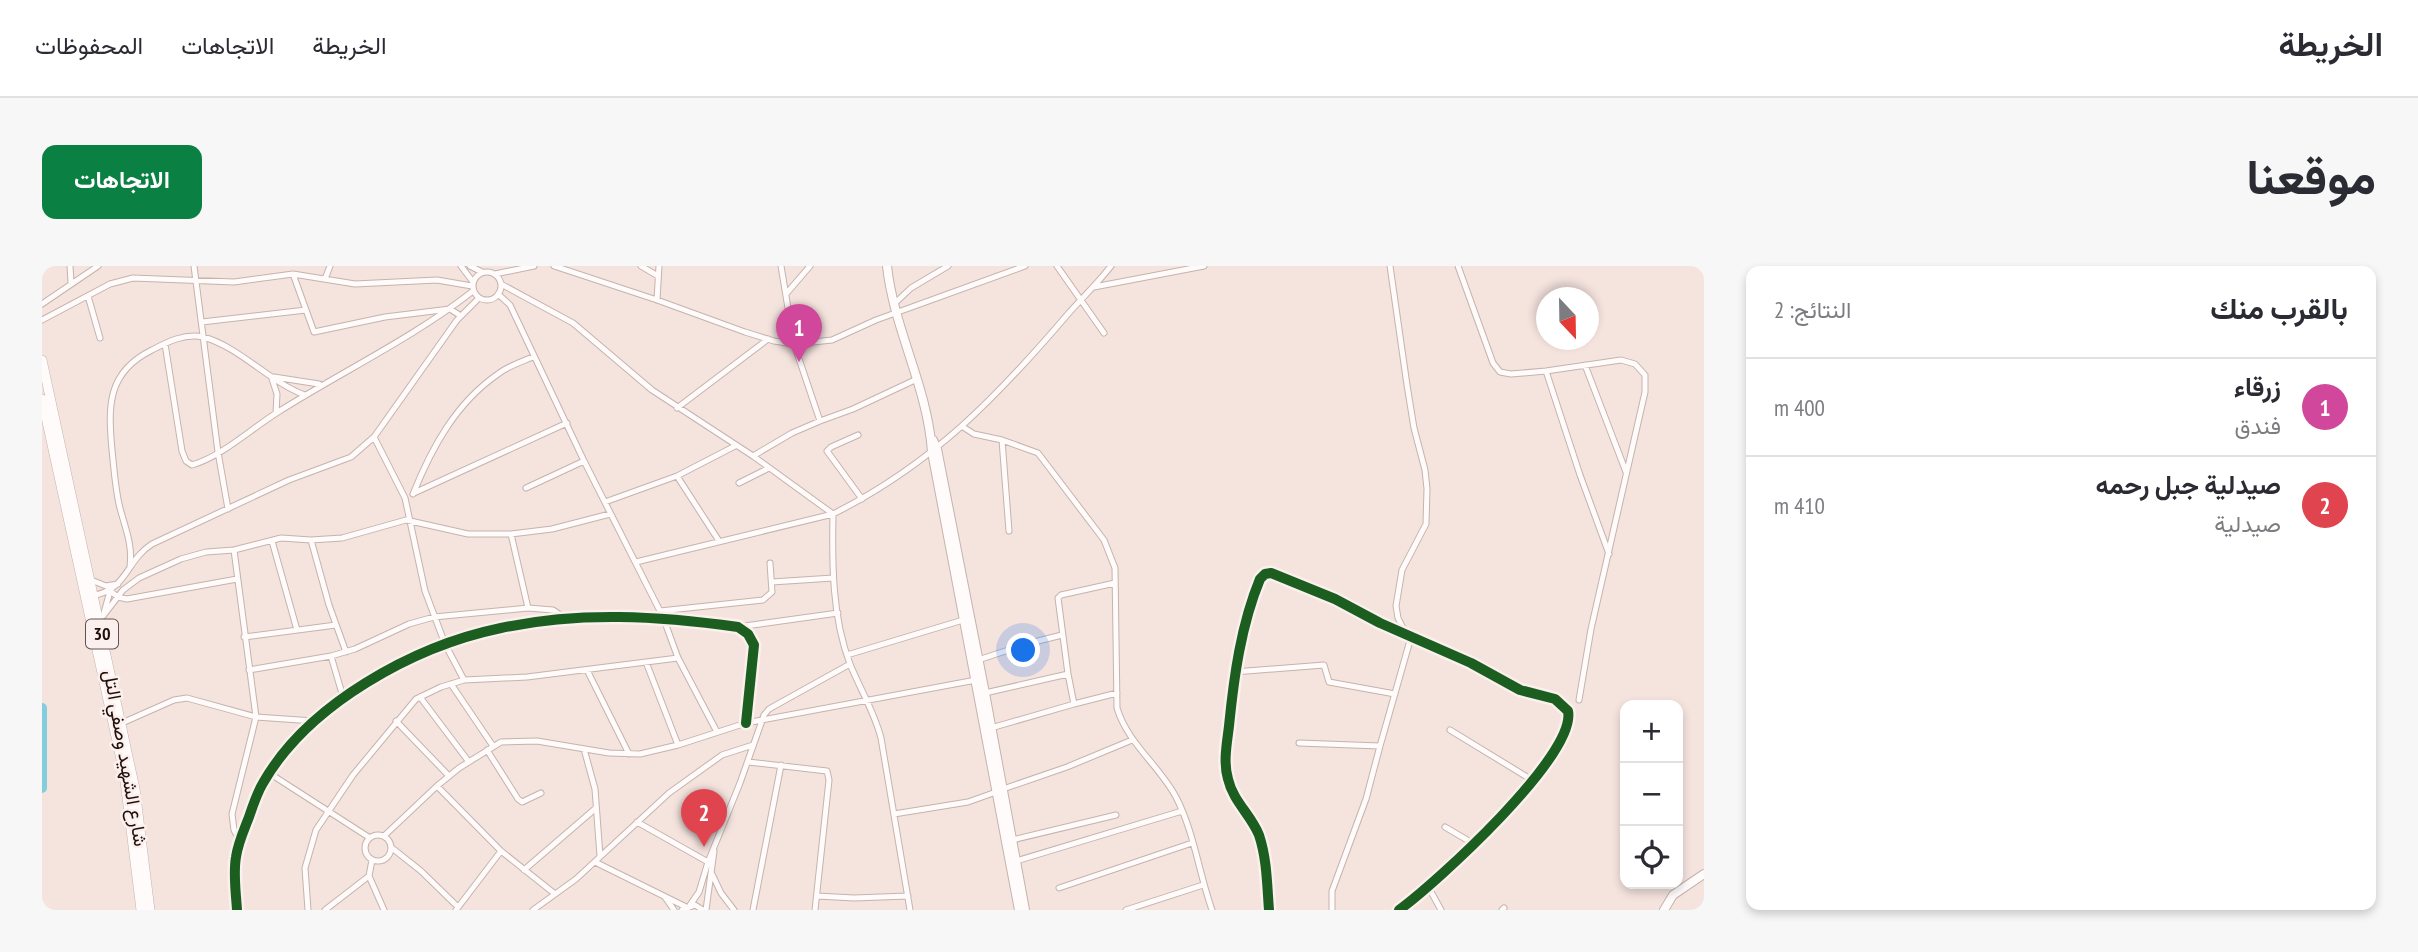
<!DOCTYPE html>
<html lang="ar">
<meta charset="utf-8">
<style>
:root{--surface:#fff;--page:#f7f7f7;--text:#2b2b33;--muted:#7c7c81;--line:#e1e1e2;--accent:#0b8043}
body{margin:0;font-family:"PT Sans Narrow",Vazirmatn,sans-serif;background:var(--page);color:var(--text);direction:rtl}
.controls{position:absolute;right:21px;bottom:21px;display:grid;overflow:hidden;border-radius:14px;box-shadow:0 4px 10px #0003}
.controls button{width:63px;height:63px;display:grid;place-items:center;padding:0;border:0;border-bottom:2px solid var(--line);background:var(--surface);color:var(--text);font:35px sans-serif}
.compass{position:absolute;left:1494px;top:21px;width:63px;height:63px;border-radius:50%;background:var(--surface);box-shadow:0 4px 10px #0003;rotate:158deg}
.you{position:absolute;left:982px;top:385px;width:24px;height:24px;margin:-18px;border:5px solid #fff;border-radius:50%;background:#1a73e8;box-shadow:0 0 0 10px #1a73e833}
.badge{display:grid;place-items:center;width:46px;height:46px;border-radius:50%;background:var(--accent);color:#fff;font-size:23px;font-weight:700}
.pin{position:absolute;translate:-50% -58px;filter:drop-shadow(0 2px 4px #0008)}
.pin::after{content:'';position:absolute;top:37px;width:24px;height:21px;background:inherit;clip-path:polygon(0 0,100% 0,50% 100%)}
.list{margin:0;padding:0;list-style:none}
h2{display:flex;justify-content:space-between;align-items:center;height:91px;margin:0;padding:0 28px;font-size:30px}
h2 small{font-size:23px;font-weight:400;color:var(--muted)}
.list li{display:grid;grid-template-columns:46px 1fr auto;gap:21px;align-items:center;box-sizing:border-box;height:98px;padding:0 28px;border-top:2px solid var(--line)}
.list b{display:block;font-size:26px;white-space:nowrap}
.list p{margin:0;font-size:23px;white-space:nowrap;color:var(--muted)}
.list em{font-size:23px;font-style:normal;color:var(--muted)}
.icon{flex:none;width:38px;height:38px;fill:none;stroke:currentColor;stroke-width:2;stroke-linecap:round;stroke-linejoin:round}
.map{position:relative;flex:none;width:1662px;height:644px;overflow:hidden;direction:ltr;border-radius:14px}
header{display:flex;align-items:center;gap:42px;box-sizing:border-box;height:98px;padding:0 35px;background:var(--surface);border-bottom:2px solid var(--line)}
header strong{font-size:33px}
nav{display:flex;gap:38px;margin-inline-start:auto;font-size:24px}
.intro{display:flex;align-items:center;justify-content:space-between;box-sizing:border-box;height:168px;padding:0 42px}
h1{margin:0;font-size:49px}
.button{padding:18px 32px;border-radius:14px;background:var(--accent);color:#fff;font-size:24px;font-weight:700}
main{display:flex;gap:42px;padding:0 42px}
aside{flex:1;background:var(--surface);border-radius:14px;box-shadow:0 4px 10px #0003}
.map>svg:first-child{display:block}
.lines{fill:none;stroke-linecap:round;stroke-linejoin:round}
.river{stroke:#83cddd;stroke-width:10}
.street-casing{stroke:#c5b3ae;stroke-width:7}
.secondary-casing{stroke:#c5b3ae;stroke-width:10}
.primary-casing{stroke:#c5b3ae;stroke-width:10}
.street{stroke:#fefbfa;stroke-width:5}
.secondary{stroke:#fefbfa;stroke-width:8}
.primary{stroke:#fefbfa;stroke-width:9}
.cycleway-casing{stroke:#fbf0ed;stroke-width:15}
.cycleway{stroke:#1b5e20;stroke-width:10}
.labels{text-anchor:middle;stroke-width:5;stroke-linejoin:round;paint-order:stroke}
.shield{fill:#fbf0ed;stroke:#62524e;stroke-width:2}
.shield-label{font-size:18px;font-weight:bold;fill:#210f0a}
.street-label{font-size:19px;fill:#210f0a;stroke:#fbf0ed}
</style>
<header>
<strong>الخريطة</strong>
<nav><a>الخريطة</a><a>الاتجاهات</a><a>المحفوظات</a></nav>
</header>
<div class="intro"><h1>موقعنا</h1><a class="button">الاتجاهات</a></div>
<main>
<aside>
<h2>بالقرب منك<small>النتائج: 2</small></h2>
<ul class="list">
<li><span class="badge" style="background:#d1479c">1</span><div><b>زرقاء</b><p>فندق</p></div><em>400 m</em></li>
<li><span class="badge" style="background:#e0444e">2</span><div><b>صيدلية جبل رحمه</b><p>صيدلية</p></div><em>410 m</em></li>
</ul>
</aside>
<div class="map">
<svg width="1662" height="644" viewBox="0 0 1662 644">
<rect width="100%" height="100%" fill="#f5e3de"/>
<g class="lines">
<path class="river" d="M0 442V522"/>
<defs>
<path id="street" d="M28 0 29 17
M152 0 176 186 186 243
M419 0 431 16
M428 0 440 6
M512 0 615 34 703 66 732 75 752 78 790 74 834 54 983 0
M599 0 616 10
M1015 0 1062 67
M1348 0 1365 119 1372 162 1383 204 1385 223 1384 258 1360 304 1354 340 1356 352 1364 368
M1416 0 1451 97 1458 106 1469 108 1504 105 1579 94 1593 98 1603 109V126L1549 363 1537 434
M431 20a14 14 0 1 1 28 0a14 14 0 1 1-28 0Z
M251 8 272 66 343 51 408 43 419 50
M453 8 492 0
M283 13 288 0
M459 18 531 57 610 124 711 190 791 248
M1052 21 1162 0
M456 28 468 39 542 195 621 351 636 392 675 466
M744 28 768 0
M46 30 58 72
M615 34 617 0
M0 38 56 0
M851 39 869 22 906 0
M0 54 68 18 91 12 192 16 251 8 313 18 395 14 430 20
M160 56 264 44
M123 78 140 185 144 195 150 199C179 191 210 162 236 146 301 105 371 72 431 25
M1543 99 1584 206
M1504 105 1538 209 1567 288
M232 111 277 118
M230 113 235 128 234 147
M635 142 726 73
M778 155 811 143 875 113
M921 161 932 168 960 174 996 187 1062 274 1073 302 1075 442C1086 478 1117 499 1134 531 1152 566 1157 607 1170 644
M816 169 789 181 785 185 820 233
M332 171 363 232 383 325 403 378 422 414
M960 174 967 265
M711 190 750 167 778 155 752 78 739 0
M635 210 677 275
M697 217 727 202
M484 222 542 195
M372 227 525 157
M371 228C390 181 414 137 456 108 466 100 479 96 491 91
M563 236 635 210 693 180
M791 248C790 297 790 351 808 398 818 423 832 445 839 472L868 644
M469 268 486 342
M269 274 287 339 304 386
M230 275 255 364
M192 284 214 451 190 548 192 564 198 575
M594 296 791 248C891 198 955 131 1026 48 1040 32 1056 17 1069 0
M88 300C91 277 82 260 77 238 73 220 72 202 70 184 66 140 65 106 110 84 125 76 143 67 161 71 198 81 227 116 263 129
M49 314 64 320 76 318
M730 316 791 312
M48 330C86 325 83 295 110 278L247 214 309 191 332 171 415 54 437 32
M618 345 721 334 730 326 728 297
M62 347 68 325 76 331 85 333 195 313
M61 350 81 324 97 312 139 293 164 286 192 284 239 272 269 274 300 272 364 254 426 268H469L510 263 568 248
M696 361 796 347
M202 371 294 359
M805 389 921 354
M289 390 301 431
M936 394 988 377 1020 369
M604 396 636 479
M207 404 289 390 313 383 367 358 392 351 486 342 511 344 526 354
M545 404 587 488
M1192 406 1282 399 1287 416 1353 428
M409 418 451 480
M943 427 1026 408
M378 431 427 496
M1032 438 1075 427
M354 455 407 510
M80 457 132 434 145 432 214 451 272 455
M949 462 1032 438 1026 408 1016 332 1019 329 1073 317
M1408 464 1490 514
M1257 477 1338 480 1369 371
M542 483 553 523 558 590
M445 484 476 533 480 536 499 527
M706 496 785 505 787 514 773 644
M227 507 328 572
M395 520 459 585 513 628
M961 523 1025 501 1090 474
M852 548 926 536 954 526
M595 556 666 596
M1403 561 1432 578
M323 582a13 13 0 1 1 26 0a13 13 0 1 1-26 0Z
M342 570 395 520 417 502 459 476 495 475 567 487 598 488 636 479 704 457 934 414
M970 574 1074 549
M350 582 379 605 416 641
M330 594 327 610 342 644
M974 595 1140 545
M553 596 644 641
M482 604 554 542
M670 608 679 627 692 644
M1017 622 1150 577
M1387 622 1399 644
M775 630 812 632 866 630
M623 631 632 644
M648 639 657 626 666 596 698 517 722 449 727 443 808 398
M195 644C194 627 191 608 194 591 196 577 202 564 207 551 211 539 215 527 221 517 266 438 372 380 459 362 537 345 618 350 696 361L706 368 712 379 704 457
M266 644 263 602 274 564 311 509 374 433 399 421 422 414 485 411 636 392
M283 644 327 610
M414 644 459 585
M491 644 534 613 627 527 680 489 711 479
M640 644 653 639 661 644
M664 644 672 585
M711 644 739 499
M1084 644 1161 619
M1227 644C1225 619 1225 593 1217 569 1209 549 1191 535 1186 513 1181 496 1185 477 1187 460 1192 410 1199 359 1218 313L1223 308 1229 307 1293 333 1338 357 1429 397 1478 424 1513 433 1526 445C1535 489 1394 617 1357 644
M1290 644V625L1324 533 1338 480
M1460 644 1462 642"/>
<path id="secondary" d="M845 0C852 64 886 122 890 186L977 644
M891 174 895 183 943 427 983 644
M1622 644 1631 629 1662 608"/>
<path id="primary" d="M0 94 93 523 108 644
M0 133 82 507 99 644"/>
</defs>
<use href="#street" class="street-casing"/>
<use href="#secondary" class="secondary-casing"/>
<use href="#primary" class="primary-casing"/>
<use href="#street" class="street"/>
<use href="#secondary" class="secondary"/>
<use href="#primary" class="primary"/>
<defs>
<path id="cycleway" d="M195 644C194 627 191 608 194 591 196 577 202 564 207 551 211 539 215 527 221 517 266 438 372 380 459 362 537 345 618 350 696 361L706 368 712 379 704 457
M1227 644C1225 619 1225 593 1217 569 1209 549 1191 535 1186 513 1181 496 1185 477 1187 460 1192 410 1199 359 1218 313L1223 308 1229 307 1293 333 1338 357 1429 397 1478 424 1513 433 1526 445C1535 489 1394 617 1357 644"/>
</defs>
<use href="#cycleway" class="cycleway-casing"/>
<use href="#cycleway" class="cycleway"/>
</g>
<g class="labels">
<rect class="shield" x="44" y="353.5" width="32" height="29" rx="5"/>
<g class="shield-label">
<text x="60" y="374">30</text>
</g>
<g class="street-label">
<text transform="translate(84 492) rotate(80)" y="7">شارع الشهيد وصفي التل</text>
</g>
</g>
</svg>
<div class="controls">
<button>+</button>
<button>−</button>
<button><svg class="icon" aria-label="locate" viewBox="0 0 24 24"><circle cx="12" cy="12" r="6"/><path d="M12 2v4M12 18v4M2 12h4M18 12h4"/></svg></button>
</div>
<svg class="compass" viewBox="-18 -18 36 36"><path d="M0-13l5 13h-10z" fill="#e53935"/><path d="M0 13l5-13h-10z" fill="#7c7c81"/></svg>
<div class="you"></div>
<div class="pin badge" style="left:757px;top:96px;background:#d1479c">1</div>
<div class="pin badge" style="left:662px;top:581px;background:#e0444e">2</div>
</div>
</main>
